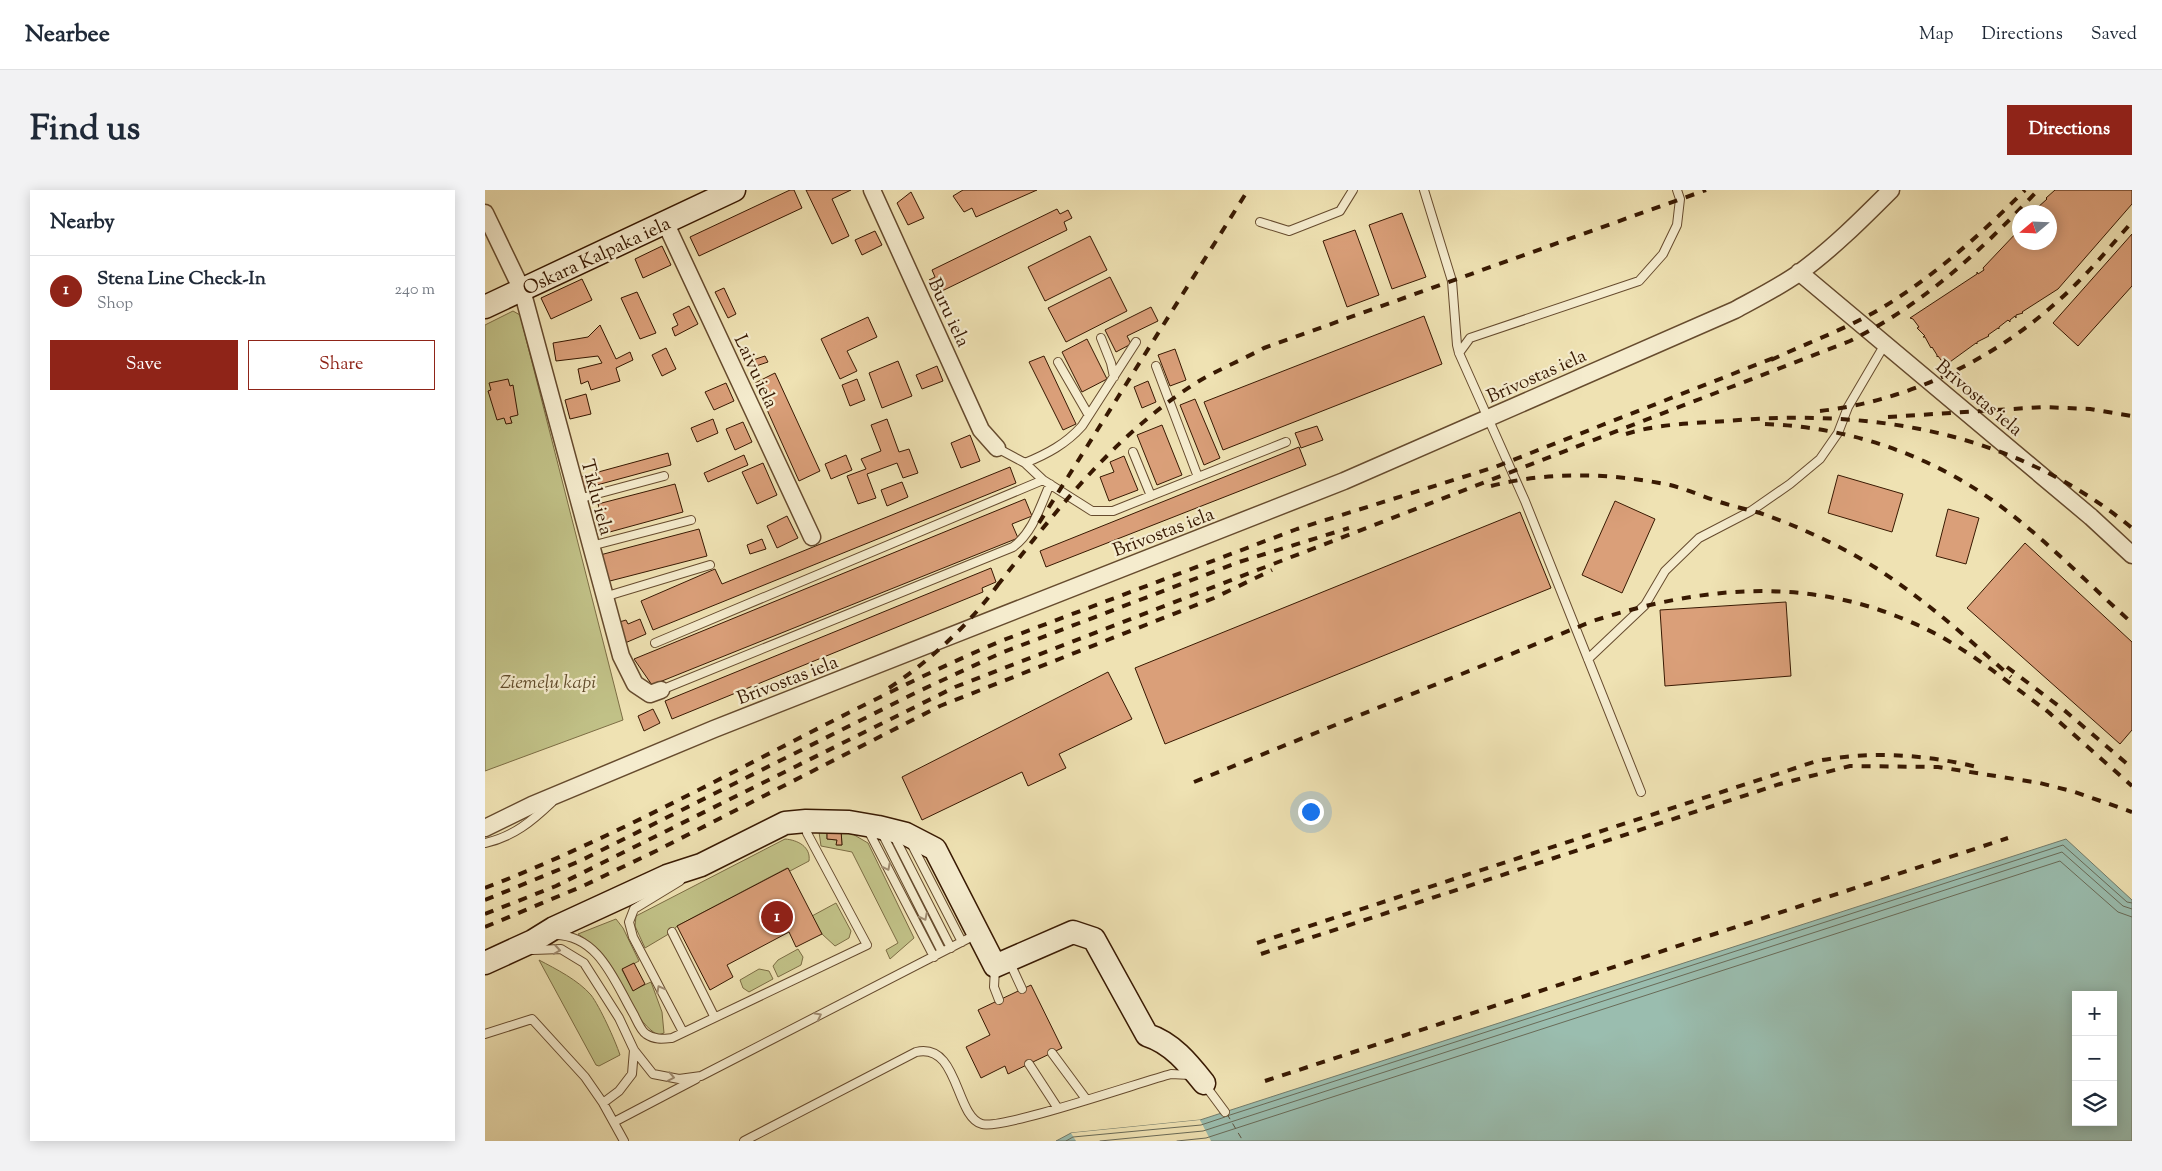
<!DOCTYPE html>
<meta charset="utf-8">
<style>
:root{--surface:#fff;--page:#f2f2f3;--text:#1f2937;--muted:#747a83;--line:#e0e1e3;--accent:#8f2418}
body{margin:0;font-family:"Sorts Mill Goudy",serif;background:var(--page);color:var(--text)}
.controls{position:absolute;right:15px;bottom:15px;display:grid;overflow:hidden;border-radius:0px;box-shadow:0 2px 12px #0003}
.controls button{width:45px;height:45px;display:grid;place-items:center;padding:0;border:0;border-bottom:1px solid var(--line);background:var(--surface);color:var(--text);font:25px sans-serif}
.compass{position:absolute;left:1527px;top:15px;width:45px;height:45px;border-radius:50%;background:var(--surface);box-shadow:0 2px 12px #0003;rotate:251deg}
.you{position:absolute;left:825px;top:621px;width:18px;height:18px;margin:-12px;border:4px solid #fff;border-radius:50%;background:#1a73e8;box-shadow:0 0 0 8px #1a73e833}
.badge{display:grid;place-items:center;width:32px;height:32px;border-radius:50%;background:var(--accent);color:#fff;font-size:16px;font-weight:700}
.pin{position:absolute;translate:-50% -50%;border:2px solid #fff;box-shadow:0 1px 5px #0006}
.list{margin:0;padding:0;list-style:none}
h2{display:flex;justify-content:space-between;align-items:center;height:65px;margin:0;padding:0 20px;font-size:21px}
h2 small{font-size:16px;font-weight:400;color:var(--muted)}
.list li{display:grid;grid-template-columns:32px 1fr auto;gap:15px;align-items:center;box-sizing:border-box;height:70px;padding:0 20px;border-top:1px solid var(--line)}
.list b{display:block;font-size:19px;white-space:nowrap}
.list p{margin:0;font-size:16px;white-space:nowrap;color:var(--muted)}
.list em{font-size:16px;font-style:normal;color:var(--muted)}
.actions{display:flex;gap:10px;padding:15px 20px}
.actions a{flex:1;padding:11px 0;border:1px solid var(--accent);border-radius:0px;text-align:center;font-size:18px;color:var(--accent)}
.actions .main{background:var(--accent);color:#fff}
.icon{flex:none;width:28px;height:28px;fill:none;stroke:currentColor;stroke-width:2;stroke-linecap:round;stroke-linejoin:round}
.map{position:relative;flex:none;width:1647px;height:951px;overflow:hidden;border-radius:0px}
header{display:flex;align-items:center;gap:30px;box-sizing:border-box;height:70px;padding:0 25px;background:var(--surface);border-bottom:1px solid var(--line)}
header strong{font-size:24px}
nav{display:flex;gap:28px;margin-inline-start:auto;font-size:18px}
.intro{display:flex;align-items:center;justify-content:space-between;box-sizing:border-box;height:120px;padding:0 30px}
h1{margin:0;font-size:35px}
.button{padding:12px 22px;border-radius:0px;background:var(--accent);color:#fff;font-size:18px;font-weight:700}
main{display:flex;gap:30px;padding:0 30px}
aside{flex:1;background:var(--surface);border-radius:0px;box-shadow:0 2px 12px #0003}
.map>svg:first-child{display:block}
.green{fill:#c1c187;stroke:#7c6d44}
.water{fill:#9abdaf;stroke:#737b6a;fill-rule:evenodd}
.pier{fill:#efe2b3}
.lines{fill:none;stroke-linecap:round;stroke-linejoin:round}
.shore{stroke:#696b58;stroke-width:1}
.ferry{stroke:#5a523f;stroke-width:1;stroke-dasharray:6 5;stroke-linecap:butt}
.building{fill:#da9f79;stroke:#381902}
.lane-casing{stroke:#664b2e;stroke-width:10}
.street-casing{stroke:#664b2e;stroke-width:19}
.secondary-casing{stroke:#381902;stroke-width:25}
.lane{stroke:#f5ecce;stroke-width:8}
.street{stroke:#f5ecce;stroke-width:16}
.secondary{stroke:#f5ecce;stroke-width:22}
.rail{stroke:#381902;stroke-width:4;stroke-dasharray:9 9;stroke-linecap:butt}
.oneway{stroke:#a08d72}
.labels{text-anchor:middle;stroke-width:4.5;stroke-linejoin:round;paint-order:stroke}
.street-label{font-size:19px;fill:#381902;stroke:#f5ecce}
.park-label{font-size:19px;font-style:italic;fill:#614b2a;stroke:#f5ecce}
</style>
<header>
<strong>Nearbee</strong>
<nav><a>Map</a><a>Directions</a><a>Saved</a></nav>
</header>
<div class="intro"><h1>Find us</h1><a class="button">Directions</a></div>
<main>
<aside>
<h2>Nearby<small></small></h2>
<ul class="list">
<li><span class="badge">1</span><div><b>Stena Line Check-In</b><p>Shop</p></div><em>240 m</em></li>
</ul>
<div class="actions"><a class="main">Save</a><a>Share</a></div>
</aside>
<div class="map">
<svg width="1647" height="951" viewBox="0 0 1647 951">
<rect width="100%" height="100%" fill="#efe2b3"/>
<filter id="stains"><feTurbulence type="fractalNoise" baseFrequency=".004" numOctaves="4"/><feColorMatrix values="0 0 0 0 .2 0 0 0 0 .09 0 0 0 0 .02 0 0 0 .5 -.17"/></filter>
<radialGradient id="worn" r=".72"><stop offset=".6" stop-color="#630" stop-opacity="0"/><stop offset="1" stop-color="#630" stop-opacity=".3"/></radialGradient>
<path class="green" d="M28 121 35 125 138 530 0 581V135Z
M359 639 383 653 429 748 405 769 401 760 413 753 367 662 336 656 334 642H342V649L352 650V655H357L356 640Z
M300 649C313 650 326 657 324 671L305 681 302 678 192 736 187 742 160 758 150 736 151 726Z
M351 713 366 741 364 748 350 756 337 744 327 726Z
M131 729 138 738 154 771 137 780 148 800 166 792 177 822 179 843 173 845C150 832 142 801 128 779 119 764 107 753 93 744Z
M313 759 318 767 316 775 293 787 288 776 293 770Z
M54 770C71 779 93 790 106 805 115 817 130 850 135 865L114 876 111 875Z
M274 779 284 781 288 789 264 802 258 798 255 790Z"/>
<path class="water" d="M1581 649 1647 710V951H571L586 943 715 930ZM1591 805H1628V932H1591Z"/>
<path class="pier" d="M715 930 726 951H591L586 943Z"/>
<g class="lines">
<path class="shore" d="M742 926 1578 655 1642 712 1647 713
M581 951 588 947 716 935 740 927
M615 951 718 941 1577 662 1638 716 1647 719
M692 951 721 948 1575 671 1633 722 1647 727"/>
<path class="ferry" d="M742 924 758 951"/>
</g>
<path class="building" d="M305 0H309L317 18 214 66 205 47Z
M321 0H366L347 9 364 46 347 54Z
M478 0H552L491 27 487 18 479 22 468 6Z
M1570 0H1647V14L1573 99 1537 122 1538 123 1531 125V128L1530 126 1525 130V132L1523 130 1514 137V139L1513 138 1503 145 1504 146 1492 152V154L1491 153 1458 177 1459 174 1453 166 1452 167V165L1447 157 1446 158 1440 147H1438L1440 146 1432 138 1434 137 1428 129 1425 128 1492 84V82L1493 84 1499 80 1498 78 1534 40V52H1564V22H1550L1552 18 1562 9 1561 8Z
M426 2 439 28 423 35 412 13Z
M572 19 575 24 583 20 587 28 579 32 582 40 457 101 454 95 448 98 444 90 450 87 447 80Z
M917 23 941 87 907 99 884 35Z
M870 40 894 105 862 117 838 51Z
M390 41 397 55 377 65 370 50Z
M1647 44V96L1593 156 1568 133Z
M605 46 622 80 560 111 543 77Z
M177 56 186 75 158 88 150 69Z
M625 87 642 121 581 152 563 118Z
M97 89 107 110 66 129 56 108Z
M239 98 251 124 243 128 230 102Z
M152 102 171 143 155 149 136 108Z
M204 116 213 134 190 146 187 138 193 135 188 124Z
M666 117 673 131 642 146 646 154 631 162 620 140Z
M939 126 957 174 738 260 719 212Z
M383 127 392 147 362 161 372 181 355 189 336 149Z
M115 135 131 169 145 162 148 170 131 178 135 191 106 200 103 191 96 194 93 179 117 173 113 166 71 171 68 153 103 147Z
M602 149 622 189 597 202 577 162Z
M181 158 191 179 177 186 167 165Z
M690 159 701 190 685 196 673 165Z
M280 166 283 172 271 176 268 170Z
M559 166 591 234 578 240 544 172Z
M413 171 427 206 397 218 384 183Z
M452 176 458 191 437 199 431 185Z
M290 183 335 281 314 291 270 193Z
M23 189 25 196 28 195 33 225 25 227 27 233 21 234 19 228 12 230 3 201 6 200 4 193Z
M372 189 380 210 365 216 357 195Z
M663 191 671 212 657 218 649 197Z
M241 193 249 211 229 220 220 202Z
M101 204 106 224 85 229 80 210Z
M710 209 735 268 719 275 695 215Z
M228 229 233 243 212 252 206 238Z
M402 229 414 262 424 259 433 283 418 288 412 273 382 284 391 308 373 314 362 286 381 279 376 269 396 261 386 235Z
M258 232 267 252 250 260 241 239Z
M677 235 697 285 672 295 652 245Z
M832 236 838 250 816 258 810 243Z
M485 245 495 271 476 278 466 253Z
M814 257 821 275 561 377 555 361Z
M183 263 186 275 97 299 95 287Z
M259 265 263 275 223 292 219 283Z
M361 265 367 280 346 289 340 274Z
M639 266 653 300 624 311 615 287 629 282 625 272Z
M278 273 292 305 272 314 257 282Z
M525 277 531 293 168 440 156 411 230 379 237 394Z
M1353 285 1418 304 1407 342 1343 323Z
M417 292 423 307 402 316 396 300Z
M190 294 198 322 121 343 113 314Z
M540 309 547 326 527 334 533 348 167 495 149 469Z
M1130 311 1170 329 1137 403 1097 385Z
M1463 319 1494 328 1481 374 1451 366Z
M1035 322 1066 398 680 554 650 478Z
M302 326 313 348 292 358 282 336Z
M214 339 222 366 121 392 115 365Z
M277 349 281 359 265 364 262 355Z
M1540 353 1647 452V540L1635 554 1482 418Z
M506 378 511 392 497 398 498 402 187 529 180 511Z
M1301 412 1306 486 1180 496 1175 420Z
M155 429 161 444 140 453 131 433 141 430 143 434Z
M623 482 647 529 574 564 581 578 543 596 537 582 437 630 417 587Z
M168 519 175 533 159 541 153 526Z
M342 640H356L357 655H351L352 650 342 649Z
M303 678 337 744 311 757 304 742 242 775 248 787 225 800 192 736Z
M149 773 160 794 148 801 137 779Z
M546 795 577 858 523 884 520 876 496 888 481 857 505 845 493 820Z"/>
<g class="lines">
<defs>
<path id="lane" d="M939 0 967 91 972 155 974 163 1040 311 1156 602
M775 32 804 41 855 21 868 0
M616 148 626 173 629 187
M974 163 985 148 1154 91 1178 64 1192 35 1195 9 1192 0
M573 172 603 224
M671 176 713 287
M512 258 540 273 558 290 607 321H628L801 252
M648 262 666 306
M540 273C562 264 581 254 597 236L651 152
M93 309 179 286
M106 356 206 330
M119 407 225 375
M170 453 558 290
M1103 469 1160 415 1180 381 1214 348 1266 321 1305 294 1335 269 1353 243 1363 217 1400 154
M176 500 528 357C548 342 555 317 565 294
M383 640 449 767
M397 643 457 762
M409 646 466 758
M0 653C28 647 47 631 67 612
M426 653 477 752
M195 691 149 719 144 732 148 747 198 842
M187 742 229 826
M69 745C114 744 130 793 149 825 152 831 156 841 161 844 170 850 177 849 187 848L382 755 322 643 321 633
M48 760 76 759 99 773 134 828 149 860 168 884 194 889 216 886 492 744
M525 773 537 799
M510 778 509 797 514 810
M0 844 47 829 100 887 118 913 139 951
M567 863 601 909
M544 874 572 917
M720 895 740 922
M118 913 134 901 147 884 149 860
M129 932 211 889
M259 951 431 862C474 852 470 927 497 934 517 940 656 892 686 884L705 885"/>
<path id="street" d="M387 0 496 240 512 258
M0 23 37 100 136 466 150 494 165 504 176 500
M180 32 327 347
M1314 82 1606 327 1647 365
M0 638 47 615 229 539 859 291 1250 120C1272 108 1294 97 1314 83 1347 59 1377 29 1406 0"/>
<path id="secondary" d="M0 117 249 0
M0 773 48 751 69 738 182 686 216 675 300 633 321 631 364 632 393 637 421 644 450 659 510 776 588 742 609 749 662 845C687 853 703 873 719 893"/>
</defs>
<use href="#lane" class="lane-casing"/>
<use href="#street" class="street-casing"/>
<use href="#secondary" class="secondary-casing"/>
<use href="#lane" class="lane"/>
<use href="#street" class="street"/>
<use href="#secondary" class="secondary"/>
<path class="rail" d="M1286 170C1324 152 1364 138 1400 116 1452 84 1497 43 1540 0
M1335 221C1432 210 1524 162 1593 92 1612 73 1629 52 1647 32
M1403 227 1558 217 1605 219 1647 226
M1280 234C1362 237 1440 263 1507 310 1558 346 1601 392 1647 433
M1141 244C1172 234 1209 233 1242 231 1389 218 1530 242 1647 338
M1006 296C1064 281 1126 283 1185 295 1201 299 1216 306 1232 311 1246 316 1261 319 1275 323 1313 336 1358 357 1391 378 1440 410 1483 448 1526 487
M554 333 763 0
M512 396C571 321 629 245 711 193 732 180 757 170 779 158L1221 0
M1522 477 1579 520 1647 578
M404 498C447 469 485 434 515 392
M1561 520 1647 596
M709 592 1108 431C1226 393 1338 385 1451 444 1492 466 1529 497 1566 524
M0 698C178 629 340 526 516 451L812 339 1010 277 1291 167
M0 710 95 671 432 502 516 463 754 372 864 338
M0 724 71 696 470 497 1365 151C1439 114 1497 60 1553 0
M0 737 98 696 171 661 455 516 729 408 787 380
M772 753 1332 571C1386 561 1438 564 1492 577
M776 764 1295 594 1365 576 1453 577 1555 593 1590 602 1647 622
M780 891 1523 648"/>
</g>
<defs><path id="oneway-chevron" d="M-2-3.5L2.5 0L-2 3.5" fill="none" stroke-width="1.6" stroke-linecap="round" stroke-linejoin="round" transform="scale(1.25)"/></defs>
<g class="oneway">
<use href="#oneway-chevron" transform="translate(402 677) rotate(63)"/>
<use href="#oneway-chevron" transform="translate(439 727) rotate(63)"/>
<use href="#oneway-chevron" transform="translate(72 760) rotate(9)"/>
<use href="#oneway-chevron" transform="translate(175 799) rotate(-118)"/>
<use href="#oneway-chevron" transform="translate(333 826) rotate(-27)"/>
<use href="#oneway-chevron" transform="translate(186 887) rotate(11)"/>
</g>
<g class="labels">
<g class="street-label">
<text transform="translate(111 65) rotate(-25)" y="7">Oskara Kalpaka iela</text>
<text transform="translate(465 122) rotate(65)" y="7">Buru iela</text>
<text transform="translate(272 181) rotate(65)" y="7">Laivu iela</text>
<text transform="translate(1051 185) rotate(-24)" y="7">Brīvostas iela</text>
<text transform="translate(1495 207) rotate(40)" y="7">Brīvostas iela</text>
<text transform="translate(113 307) rotate(75)" y="7">Tīklu iela</text>
<text transform="translate(678 341) rotate(-21)" y="7">Brīvostas iela</text>
<text transform="translate(302 489) rotate(-21)" y="7">Brīvostas iela</text>
</g>
<g class="park-label">
<text x="63" y="498">Ziemeļu kapi</text>
</g>
</g>
<rect width="100%" height="100%" filter="url(#stains)"/>
<rect width="100%" height="100%" fill="url(#worn)"/>
</svg>
<div class="controls">
<button>+</button>
<button>−</button>
<button><svg class="icon" aria-label="layers" viewBox="0 0 24 24"><path d="M12 4l9 5-9 5-9-5zM3 14l9 5 9-5"/></svg></button>
</div>
<svg class="compass" viewBox="-18 -18 36 36"><path d="M0-13l5 13h-10z" fill="#e53935"/><path d="M0 13l5-13h-10z" fill="#747a83"/></svg>
<div class="you"></div>
<div class="pin badge" style="left:292px;top:727px">1</div>
</div>
</main>
